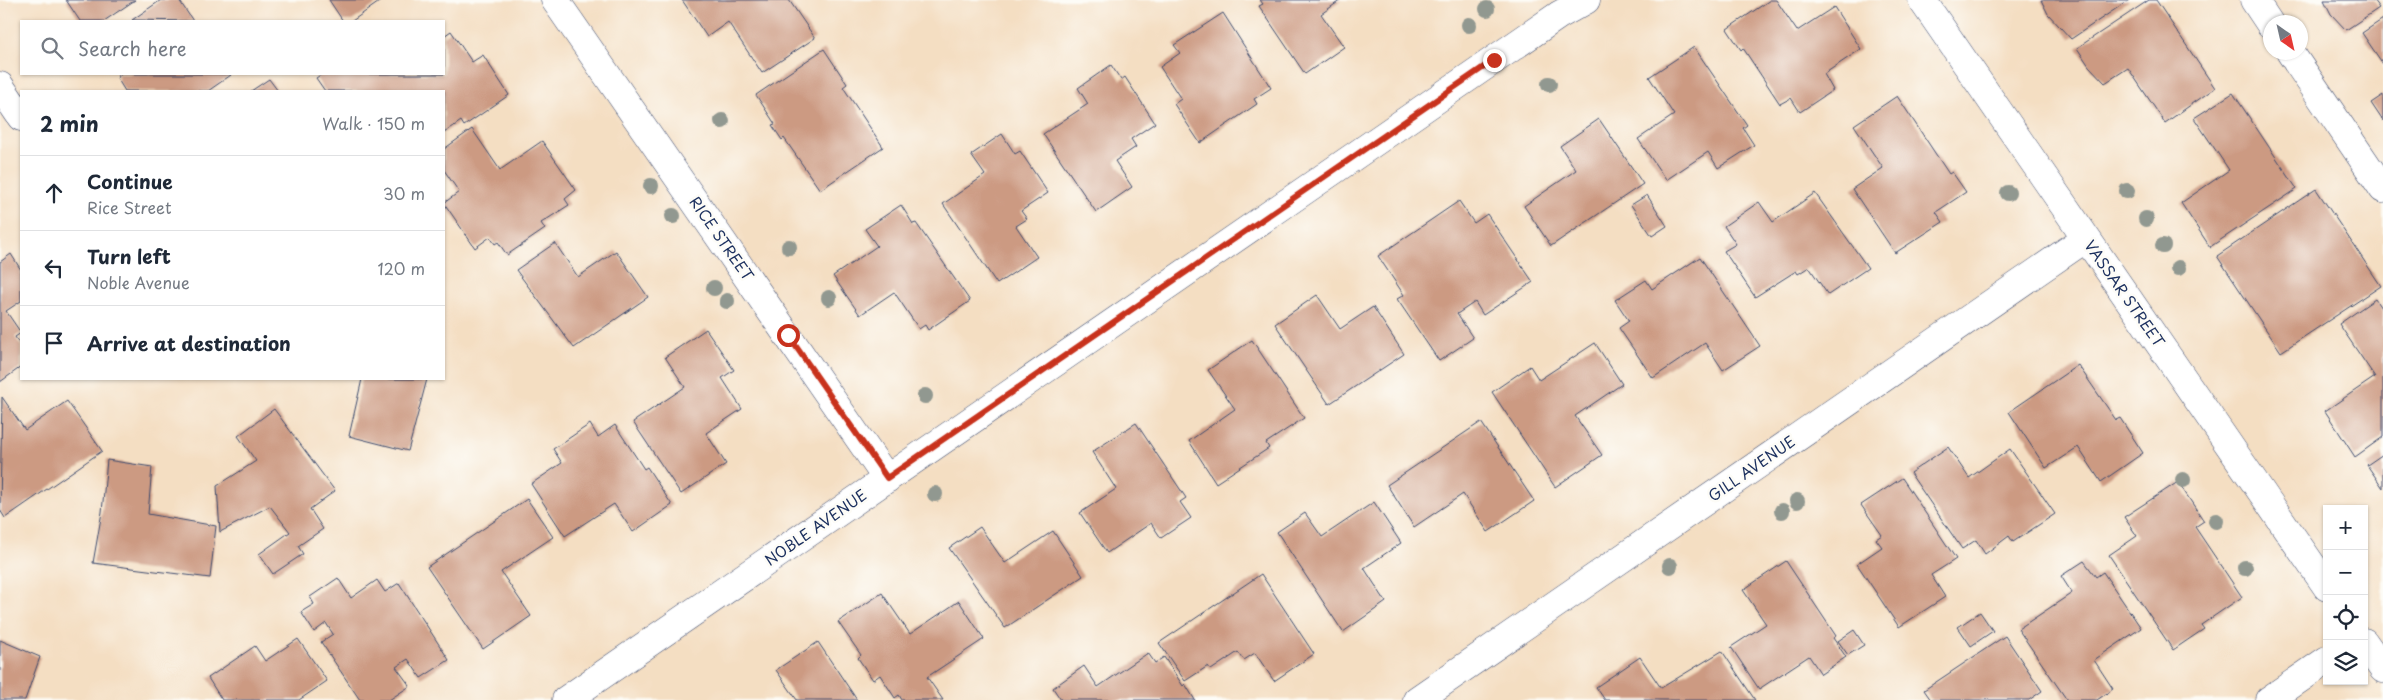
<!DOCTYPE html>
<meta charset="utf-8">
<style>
:root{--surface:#fff;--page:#f6f6f7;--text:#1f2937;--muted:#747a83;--line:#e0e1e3}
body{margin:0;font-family:"Playpen Sans",sans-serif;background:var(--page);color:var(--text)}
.controls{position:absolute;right:15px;bottom:15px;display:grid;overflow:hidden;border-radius:0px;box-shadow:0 1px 4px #0004}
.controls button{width:45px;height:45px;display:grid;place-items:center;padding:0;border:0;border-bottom:1px solid var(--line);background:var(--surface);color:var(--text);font:25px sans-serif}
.compass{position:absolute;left:2263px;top:15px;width:45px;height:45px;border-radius:50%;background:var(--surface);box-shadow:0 1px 4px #0004;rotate:146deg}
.stop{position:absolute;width:15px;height:15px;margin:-11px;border:4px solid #c8321e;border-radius:50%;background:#fff}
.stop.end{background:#c8321e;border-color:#fff;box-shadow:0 1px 5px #0008}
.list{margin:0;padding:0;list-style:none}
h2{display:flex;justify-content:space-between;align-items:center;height:65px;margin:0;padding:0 20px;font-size:21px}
h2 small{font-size:16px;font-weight:400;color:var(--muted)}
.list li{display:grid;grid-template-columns:32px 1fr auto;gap:15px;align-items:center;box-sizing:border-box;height:75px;padding:0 20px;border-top:1px solid var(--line)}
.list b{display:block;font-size:19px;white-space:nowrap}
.list p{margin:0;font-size:16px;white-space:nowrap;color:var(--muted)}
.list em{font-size:16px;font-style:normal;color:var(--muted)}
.icon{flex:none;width:28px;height:28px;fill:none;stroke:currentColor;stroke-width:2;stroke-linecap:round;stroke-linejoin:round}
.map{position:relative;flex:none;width:2383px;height:700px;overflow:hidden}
.search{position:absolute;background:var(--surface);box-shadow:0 1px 4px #0004;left:20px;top:20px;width:425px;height:55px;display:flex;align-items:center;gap:12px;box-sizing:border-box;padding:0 18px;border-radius:0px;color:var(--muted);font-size:19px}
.panel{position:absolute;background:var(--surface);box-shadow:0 1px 4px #0004;left:20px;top:90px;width:425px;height:290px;border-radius:0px}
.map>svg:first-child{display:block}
.building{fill:#cc9a82}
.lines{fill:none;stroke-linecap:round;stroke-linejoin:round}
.minor-casing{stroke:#3c496d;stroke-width:29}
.minor{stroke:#fff;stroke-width:28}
.tree{fill:#919890}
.route{stroke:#c8321e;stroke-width:6}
.labels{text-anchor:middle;stroke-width:5;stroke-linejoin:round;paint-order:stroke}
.street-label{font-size:15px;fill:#1b2f5e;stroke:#fdfcf7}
</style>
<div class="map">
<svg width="2383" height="700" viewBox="0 0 2383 700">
<rect width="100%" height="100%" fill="#fdfcf7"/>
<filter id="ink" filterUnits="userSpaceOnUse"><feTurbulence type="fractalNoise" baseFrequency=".02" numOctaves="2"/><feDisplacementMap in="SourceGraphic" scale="10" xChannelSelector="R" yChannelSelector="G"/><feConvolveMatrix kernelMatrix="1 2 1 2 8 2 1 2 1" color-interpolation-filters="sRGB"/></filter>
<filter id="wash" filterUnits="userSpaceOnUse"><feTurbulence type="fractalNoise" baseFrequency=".0096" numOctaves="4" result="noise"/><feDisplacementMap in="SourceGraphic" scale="20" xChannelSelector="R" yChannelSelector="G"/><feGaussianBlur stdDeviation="1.12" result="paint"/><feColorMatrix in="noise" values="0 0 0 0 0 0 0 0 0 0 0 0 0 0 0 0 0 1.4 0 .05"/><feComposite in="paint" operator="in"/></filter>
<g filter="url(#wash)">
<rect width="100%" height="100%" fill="#f4dec2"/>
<g id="blocks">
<path class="building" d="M66 0H135L104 21H80Z
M161 0H179L193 21 132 20Z
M329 0H382L352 21H343Z
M682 0H789L815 38 762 73 728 22 707 37Z
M1260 0H1341L1321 14 1344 47 1305 74 1259 6 1263 4Z
M1770 0H1776L1797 31 1834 7 1861 49 1824 74 1833 90 1800 112 1791 98 1780 104 1743 48 1741 50 1727 29Z
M2041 0H2129L2071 39 2048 14Z
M2149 0H2156L2215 88 2165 123 2128 68 2105 83 2089 66 2077 48Z
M2324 0H2373L2379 8 2346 30 2331 14Z
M1223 13 1271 88 1254 99 1257 104 1200 143 1174 104 1181 99 1160 67 1180 53 1174 45Z
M2383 19V64L2362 33Z
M451 31 472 62 483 55 509 95 464 126 461 121 444 133V91H325L316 78 322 74H444V36Z
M1694 47 1747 125 1743 128 1754 145 1718 168 1708 152 1666 180 1638 139 1674 115 1649 77Z
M824 49 847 84 843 87 883 147 820 190 784 138 782 140 772 125 775 124 756 95Z
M1111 65 1121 80 1125 77 1155 123 1131 139 1136 147 1115 161 1132 187 1096 212 1043 134 1088 104 1078 88Z
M117 74H230L231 75 208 91H125L117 78 119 77Z
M269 79 278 91H251Z
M2233 93 2297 189 2210 247 2181 203 2229 170 2194 118Z
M2383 95V121L2371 103Z
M1897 96 1949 174 1952 172 1966 192 1936 212 1943 222 1895 253 1852 189 1883 168 1854 125Z
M1599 119 1643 184 1551 246 1524 206 1576 170 1560 146Z
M472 129 500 170 542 141 576 190 565 199 569 205 541 223 545 229 507 255 498 242 495 244 490 237 475 248 444 203 459 192 444 170V149Z
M1002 134 1015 154 1020 151 1048 193 1021 211 1027 219 1016 226 1037 257 997 284 943 204 985 175 971 155Z
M2316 189 2381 286 2281 352 2217 256Z
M1815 193 1868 268 1828 295 1809 267 1798 274 1796 271 1755 297 1724 251 1736 244 1724 226 1759 202 1773 222Z
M1647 195 1667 226 1652 236 1631 205Z
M1459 201 1474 223 1487 214 1533 282 1483 315 1475 302 1457 314 1473 338 1439 361 1397 299 1404 295 1378 256Z
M901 205 913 224 916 223 970 301 928 330 925 325 919 329 894 292 860 315 833 276 877 246 865 229Z
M555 243 578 277 616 251 648 297 574 348 516 270Z
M11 254 21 270V301L6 311 21 333 15 337 21 346V367L0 382V262Z
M1700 257 1760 346 1723 370 1705 343 1653 378 1619 328 1629 321 1615 300 1646 280 1652 289Z
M1317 295 1340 329 1373 307 1404 354 1329 404 1275 324Z
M2375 299 2383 311V437L2355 457 2325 411 2375 377 2339 324Z
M706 329 734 370 722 378 742 409 706 433 726 464 681 494 633 422 685 387 665 357Z
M1252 340 1304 418 1266 443 1269 448 1216 483 1189 441 1235 409 1208 370Z
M1595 343 1622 384 1575 416 1602 455 1555 487 1492 392 1530 366 1539 380Z
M2078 365 2116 420 2120 418 2143 453 2101 482 2078 447 2046 468 2009 412Z
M362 379H427L408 451 349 436Z
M2 397 25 430 67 401 102 451 5 518 0 510Z
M274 409 335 491 310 509 323 529 298 546 303 554 273 574 259 554 290 532 270 506 220 532 217 486 256 461 238 436Z
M1481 422 1534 501 1488 532 1463 494 1414 527 1387 485Z
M1136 423 1186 498 1180 502 1191 518 1161 538 1151 523 1107 553 1080 513 1116 489 1092 452Z
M590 424 598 437 615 425 644 469 647 467 672 505 633 532 614 504 565 536 531 484 562 463 553 449Z
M1948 447 1969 478 2010 449 2055 514 2013 542 2009 536 1985 554 1976 540 1962 549 1910 473Z
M2383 454V488L2367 465Z
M107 460 152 467 148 514 216 526 210 578 93 563 102 512Z
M1902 478 1956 559 1931 575 1945 597 1899 627 1857 564 1882 547 1876 539 1882 535 1861 505Z
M2178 482 2204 521 2195 527 2242 597 2201 625 2204 629 2173 650 2109 555 2137 536 2124 517Z
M527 499 553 537 501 572 531 616 483 649 427 567Z
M1374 502 1401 543 1364 568 1386 602 1343 632 1277 532 1305 513 1322 537Z
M980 527 1005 563 1053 531 1083 576 1005 628 949 548Z
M1786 561 1836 636 1833 638 1846 657 1821 674 1809 656 1759 689 1731 647 1766 624 1743 590Z
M2084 561 2096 577 2103 572 2141 628 2094 660 2113 689 2097 700H2067L2018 629 2072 593 2061 576Z
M1261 574 1314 654 1274 681 1255 653 1244 660 1238 652 1211 670 1208 666 1185 681 1159 643Z
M338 578 351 598 377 580 385 592 399 583 449 660 421 678 408 659 396 667 410 686 389 700H360L321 642 333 634 326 623 314 632 301 612 314 604 310 597Z
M882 593 910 634 959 601 984 639 927 677 943 700H902L899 695 895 698 880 675 873 680 858 658 861 655 838 622Z
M1980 612 1993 631 1971 646 1958 627Z
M1854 630 1864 645 1848 655 1838 641Z
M2005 636 2042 691 2029 700H1931L1924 690Z
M298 639 327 681 299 700H222L208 678 255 646 265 661Z
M0 640 40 657 25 700H0Z
M818 642 857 700H797L776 670Z
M1722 651 1755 700H1605L1596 687 1640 657 1661 688Z
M1148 653 1155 663 1164 657 1183 686 1185 684 1195 700H1061L1053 688 1084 666 1098 687Z"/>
</g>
</g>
<g filter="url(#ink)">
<use href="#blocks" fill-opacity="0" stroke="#3c496d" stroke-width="1"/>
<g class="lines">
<defs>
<path id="minor" d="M555 0 887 479
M1922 0 2327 587
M2254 0 2270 24
M2290 52 2383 189
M0 86 21 117
M2364 642 2383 669
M566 700 1559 15 1586 0
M1417 700 2086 238
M2269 700 2327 660"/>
</defs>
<use href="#minor" class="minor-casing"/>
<use href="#minor" class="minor"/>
</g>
<g class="tree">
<circle cx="1487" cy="9" r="8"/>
<circle cx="1469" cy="25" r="8"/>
<circle cx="1549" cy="84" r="8"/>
<circle cx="722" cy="121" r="8"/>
<circle cx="651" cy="186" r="8"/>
<circle cx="2127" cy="191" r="8"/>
<circle cx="2008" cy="193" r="8"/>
<circle cx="673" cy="216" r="8"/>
<circle cx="2146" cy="219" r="8"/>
<circle cx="2163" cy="246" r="8"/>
<circle cx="789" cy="247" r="8"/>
<circle cx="2178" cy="268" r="8"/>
<circle cx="714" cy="288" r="8"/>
<circle cx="829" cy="298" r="8"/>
<circle cx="727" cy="301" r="8"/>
<circle cx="925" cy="396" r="8"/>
<circle cx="2183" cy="480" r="8"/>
<circle cx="935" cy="494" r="8"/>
<circle cx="1797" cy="501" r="8"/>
<circle cx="1782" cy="511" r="8"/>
<circle cx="2216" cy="521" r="8"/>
<circle cx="1670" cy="566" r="8"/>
<circle cx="2245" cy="568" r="8"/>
</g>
</g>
<g class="lines" filter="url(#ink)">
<path class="route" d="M788 335 887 478 1494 60"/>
</g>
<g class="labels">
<g class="street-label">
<text transform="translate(721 239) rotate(55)" y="5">RICE STREET</text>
<text transform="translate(2124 294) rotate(55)" y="5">VASSAR STREET</text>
<text transform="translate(1752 469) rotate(-35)" y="5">GILL AVENUE</text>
<text transform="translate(816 528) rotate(-35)" y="5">NOBLE AVENUE</text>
</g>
</g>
</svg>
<div class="controls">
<button>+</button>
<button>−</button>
<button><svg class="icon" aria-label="locate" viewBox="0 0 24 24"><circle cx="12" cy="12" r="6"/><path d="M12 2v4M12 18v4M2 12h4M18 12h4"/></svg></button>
<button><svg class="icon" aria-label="layers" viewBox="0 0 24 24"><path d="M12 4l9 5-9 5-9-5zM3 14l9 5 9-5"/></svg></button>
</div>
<svg class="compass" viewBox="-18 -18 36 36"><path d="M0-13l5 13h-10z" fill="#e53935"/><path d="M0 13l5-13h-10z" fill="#747a83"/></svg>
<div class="stop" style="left:788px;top:335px"></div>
<div class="stop end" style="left:1494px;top:60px"></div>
<div class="search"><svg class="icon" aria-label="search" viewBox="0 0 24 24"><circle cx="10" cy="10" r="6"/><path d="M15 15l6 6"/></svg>Search here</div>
<section class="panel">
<h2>2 min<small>Walk · 150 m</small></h2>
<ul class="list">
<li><svg class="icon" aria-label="ahead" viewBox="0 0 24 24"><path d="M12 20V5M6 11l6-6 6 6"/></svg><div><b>Continue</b><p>Rice Street</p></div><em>30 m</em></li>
<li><svg class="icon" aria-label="left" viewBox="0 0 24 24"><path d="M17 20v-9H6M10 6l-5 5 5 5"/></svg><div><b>Turn left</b><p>Noble Avenue</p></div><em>120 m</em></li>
<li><svg class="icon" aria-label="arrive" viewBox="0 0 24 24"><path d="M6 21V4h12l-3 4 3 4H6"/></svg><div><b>Arrive at destination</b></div></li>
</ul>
</section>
</div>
